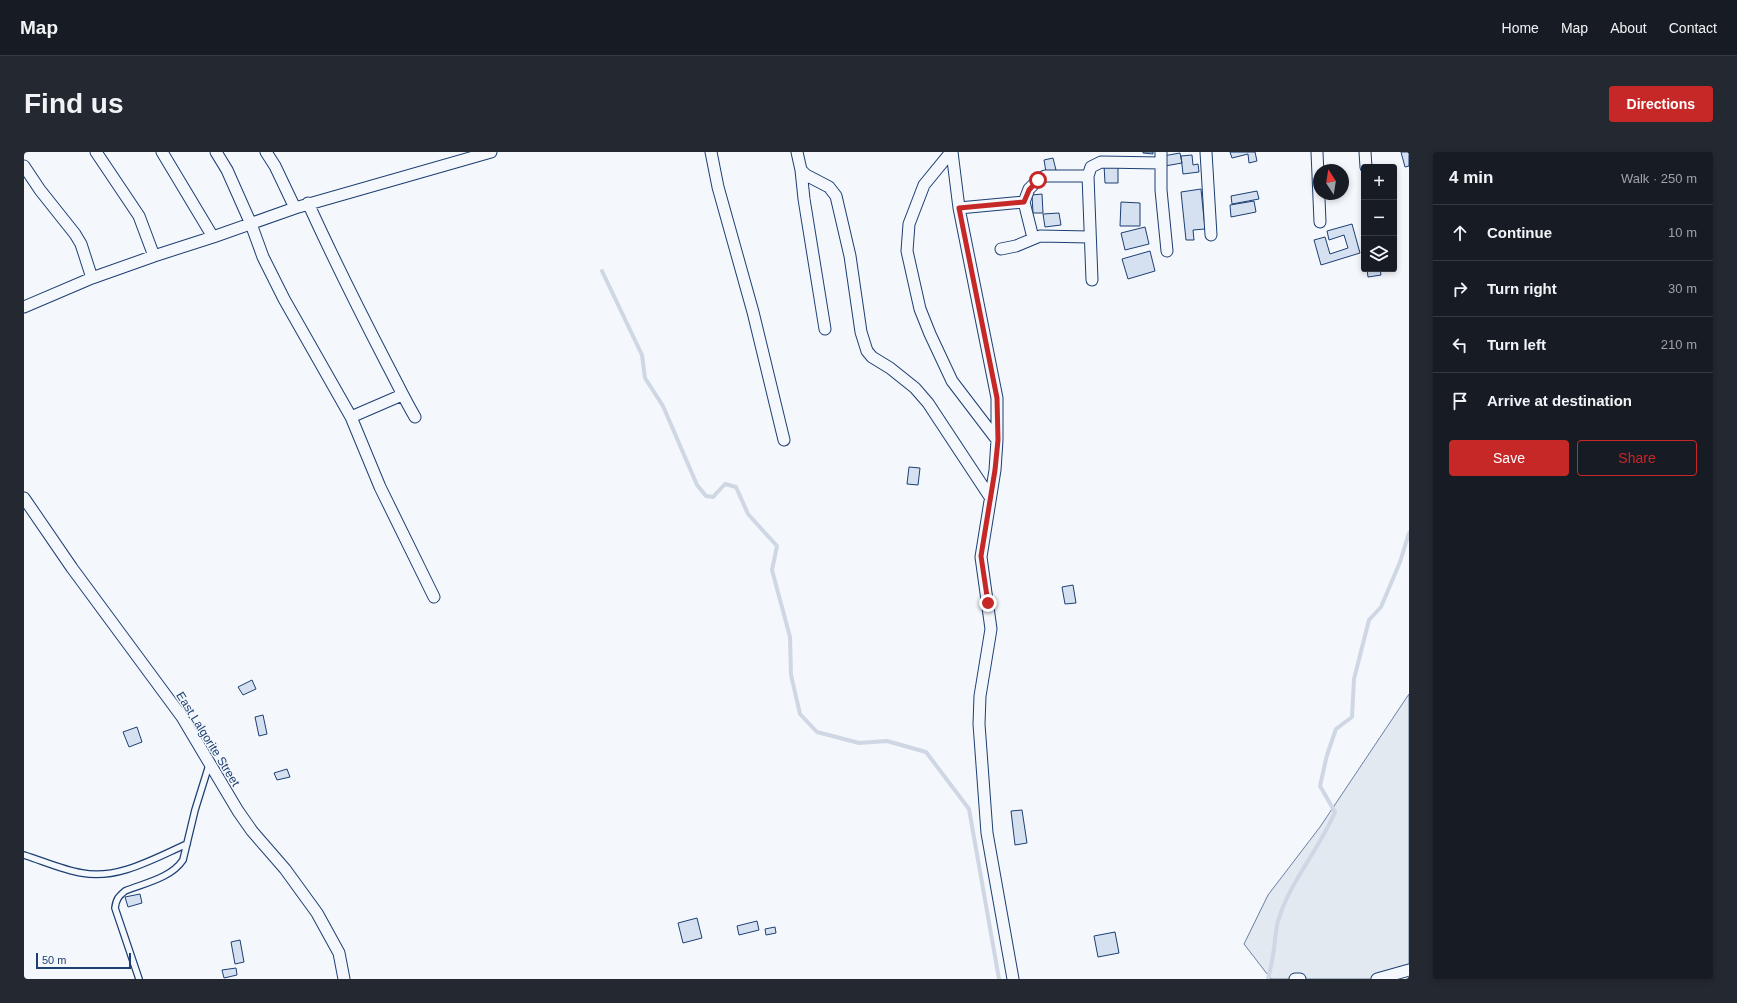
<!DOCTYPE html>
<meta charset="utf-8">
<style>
:root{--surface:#171b24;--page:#242831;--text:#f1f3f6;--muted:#9ea1a6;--line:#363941;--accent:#c62828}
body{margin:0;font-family:Arial,sans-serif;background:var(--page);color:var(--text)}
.controls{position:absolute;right:12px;top:12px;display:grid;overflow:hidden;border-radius:4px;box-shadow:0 2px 6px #0003}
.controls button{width:36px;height:36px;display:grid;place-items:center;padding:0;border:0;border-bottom:1px solid var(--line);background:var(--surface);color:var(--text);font:20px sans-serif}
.compass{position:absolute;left:1289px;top:12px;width:36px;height:36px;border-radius:50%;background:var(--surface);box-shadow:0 2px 6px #0003;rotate:348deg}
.scale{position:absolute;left:12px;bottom:10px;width:95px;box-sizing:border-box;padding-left:4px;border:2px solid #1d3f73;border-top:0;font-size:11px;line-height:14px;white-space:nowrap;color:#1d3f73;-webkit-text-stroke:3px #f4f7fb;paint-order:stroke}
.stop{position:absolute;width:12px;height:12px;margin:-9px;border:3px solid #c62828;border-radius:50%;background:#fff}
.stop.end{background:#c62828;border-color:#fff;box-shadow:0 1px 4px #0008}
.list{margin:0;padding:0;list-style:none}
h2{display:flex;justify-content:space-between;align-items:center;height:52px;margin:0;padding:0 16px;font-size:17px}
h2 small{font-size:13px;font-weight:400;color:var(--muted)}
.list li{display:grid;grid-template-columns:26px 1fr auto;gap:12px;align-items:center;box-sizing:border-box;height:56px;padding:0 16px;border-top:1px solid var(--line)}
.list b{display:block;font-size:15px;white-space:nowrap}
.list em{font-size:13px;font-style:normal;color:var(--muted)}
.actions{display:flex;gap:8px;padding:12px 16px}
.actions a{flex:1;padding:9px 0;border:1px solid var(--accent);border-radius:4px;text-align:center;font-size:14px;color:var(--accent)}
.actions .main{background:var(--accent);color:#fff}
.icon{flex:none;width:22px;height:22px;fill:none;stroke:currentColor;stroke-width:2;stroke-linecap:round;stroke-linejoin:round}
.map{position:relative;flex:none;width:1385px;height:827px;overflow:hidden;border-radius:4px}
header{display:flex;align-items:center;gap:24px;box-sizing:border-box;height:56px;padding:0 20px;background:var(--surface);border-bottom:1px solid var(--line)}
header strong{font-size:19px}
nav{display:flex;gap:22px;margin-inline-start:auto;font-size:14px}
.intro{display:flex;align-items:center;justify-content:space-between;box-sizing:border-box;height:96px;padding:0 24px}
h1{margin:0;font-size:28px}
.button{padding:10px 18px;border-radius:4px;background:var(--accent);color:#fff;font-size:14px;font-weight:700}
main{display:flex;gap:24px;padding:0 24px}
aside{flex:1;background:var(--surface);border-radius:4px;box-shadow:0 2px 6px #0003}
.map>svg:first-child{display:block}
.green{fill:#e3e9f0;stroke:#687fa3}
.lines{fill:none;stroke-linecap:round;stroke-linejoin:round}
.stream{stroke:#cfd7e4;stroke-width:4}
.building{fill:#d5e0f0;stroke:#1d3f73}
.lane-casing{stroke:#1d3f73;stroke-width:8}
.street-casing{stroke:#1d3f73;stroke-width:13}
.lane{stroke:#f4f7fb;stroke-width:5.5}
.street{stroke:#f4f7fb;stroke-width:11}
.route{stroke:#c62828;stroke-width:5}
.labels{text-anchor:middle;stroke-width:3;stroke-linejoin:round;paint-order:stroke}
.street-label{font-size:12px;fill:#1d3f73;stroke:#f4f7fb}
</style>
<header>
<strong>Map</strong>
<nav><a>Home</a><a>Map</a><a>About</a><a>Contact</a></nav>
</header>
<div class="intro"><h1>Find us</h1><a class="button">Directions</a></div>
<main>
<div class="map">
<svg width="1385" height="827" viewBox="0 0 1385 827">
<rect width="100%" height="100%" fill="#f4f7fb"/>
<path class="green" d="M1385 542V818L1353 827H1247L1220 792 1244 743 1296 675Z"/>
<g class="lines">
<path class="stream" d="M578 119 618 203 621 226 639 254 673 333 682 344 689 345 701 332 712 335 724 362 753 394 748 418 766 485 767 523 776 562 793 580 835 591 863 589 902 600 945 657 975 827
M1244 827C1246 819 1248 811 1249 803 1251 792 1251 780 1254 769 1266 729 1295 698 1311 660L1296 634 1303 603 1312 577 1328 565 1330 527 1345 468 1357 455 1376 410 1385 381"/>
</g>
<path class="building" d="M1119 0H1129V2L1119 1Z
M1206 0H1231L1233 9 1225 11 1224 2 1208 6Z
M1377 0H1385V14L1381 15Z
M1156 1 1158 11 1141 14 1139 4Z
M1168 3 1169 13 1174 12 1175 20 1159 22 1157 4Z
M1029 6 1032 18 1022 20 1020 8Z
M1094 12V31H1081L1080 13Z
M1177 37 1181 77 1169 78 1170 88H1162L1157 40Z
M1233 39 1235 47 1208 52 1207 44Z
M1018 42 1019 61H1009L1008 43Z
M1230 49 1232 60 1207 65 1206 53Z
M1097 50 1116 51V74H1096Z
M1035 61 1037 73 1021 75 1019 62Z
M1328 72 1336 101 1297 113 1290 88 1301 85 1306 102 1324 96 1320 83 1305 88 1303 79Z
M1121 75 1125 92 1101 98 1097 81Z
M1126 99 1131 119 1104 127 1098 107Z
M1343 117H1356L1357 123 1344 125Z
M885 315 896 316 894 333 883 332Z
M1049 433 1052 451 1041 452 1038 435Z
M228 528 232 537 219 543 214 535Z
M239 563 243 582 235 584 231 565Z
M113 575 118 590 105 595 99 580Z
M263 617 266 625 253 628 250 621Z
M998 658 1003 691 991 693 987 659Z
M116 742 118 751 104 755 101 745Z
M673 766 678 786 659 791 654 771Z
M733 769 735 778 715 783 713 774Z
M751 775 752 781 742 783 741 777Z
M1091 780 1095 801 1074 805 1070 784Z
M216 788 220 810 211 812 207 790Z
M212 816 213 823 200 826 198 818Z"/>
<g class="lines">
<defs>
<path id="lane" d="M0 703C19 709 39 718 58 721 94 728 131 706 163 692
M115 827 91 756C92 747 95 744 101 739 121 731 147 726 159 708L171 658 185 613"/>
<path id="street" d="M72 0 115 64 130 104
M138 0 189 85
M192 0 203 18 227 72 239 105 260 147 327 265 356 335 410 445
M242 0 251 14 271 56
M687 0 694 35 729 160 760 288
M773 0 777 18 782 23 805 35 812 44 826 104 837 180 843 199 848 205 866 216 891 236 904 251 966 345
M927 0 900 33 885 72 883 99 896 157 906 182 928 229 973 288
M928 0 935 56 973 246V288L971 318 957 405 967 477 956 544 955 572 963 681 989 827
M1137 0V38L1143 99
M1182 0 1187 83
M1293 0 1296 70
M1341 0 1342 15
M0 14 16 38 51 82 57 92 68 126
M777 18 780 47 801 177
M284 51C309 106 336 160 364 214 373 231 381 248 391 265
M935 56 1000 50
M1009 86 1000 50 1005 37 1014 28 1021 24H1064
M977 97 992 94 1016 84 1065 85
M1068 128 1064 24 1067 15 1077 10 1137 11
M0 155 68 126 130 104 189 85 271 56 467 0
M327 265 378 243
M0 346 48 416 158 565 214 659 228 679 261 717 293 761 315 801 320 827
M1271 827H1276
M1353 827 1385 818"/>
</defs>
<use href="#lane" class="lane-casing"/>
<use href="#street" class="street-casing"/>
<use href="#lane" class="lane"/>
<use href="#street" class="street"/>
</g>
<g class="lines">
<path class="route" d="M964 451 957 404 971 318 974 288 973 246 935 56 1000 50 1005 38 1014 28"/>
</g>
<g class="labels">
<g class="street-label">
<text transform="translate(184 587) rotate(58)" y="4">East Lalgorite Street</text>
</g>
</g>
</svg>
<div class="controls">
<button>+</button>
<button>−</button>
<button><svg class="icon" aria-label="layers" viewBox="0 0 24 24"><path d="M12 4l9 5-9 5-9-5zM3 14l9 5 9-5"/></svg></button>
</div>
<svg class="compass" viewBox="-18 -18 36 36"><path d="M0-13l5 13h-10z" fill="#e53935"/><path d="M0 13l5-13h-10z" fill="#9ea1a6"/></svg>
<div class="scale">50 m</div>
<div class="stop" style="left:1014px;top:28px"></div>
<div class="stop end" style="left:964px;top:451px"></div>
</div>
<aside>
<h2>4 min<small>Walk · 250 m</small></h2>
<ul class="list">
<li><svg class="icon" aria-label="ahead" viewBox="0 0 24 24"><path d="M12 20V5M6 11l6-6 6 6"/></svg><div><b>Continue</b></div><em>10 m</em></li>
<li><svg class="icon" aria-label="right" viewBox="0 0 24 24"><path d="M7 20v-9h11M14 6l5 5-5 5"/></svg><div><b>Turn right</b></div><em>30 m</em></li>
<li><svg class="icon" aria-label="left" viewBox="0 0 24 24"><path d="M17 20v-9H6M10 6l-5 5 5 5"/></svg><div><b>Turn left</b></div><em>210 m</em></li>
<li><svg class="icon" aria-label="arrive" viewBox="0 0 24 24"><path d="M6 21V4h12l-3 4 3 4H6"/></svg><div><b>Arrive at destination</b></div></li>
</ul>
<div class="actions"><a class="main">Save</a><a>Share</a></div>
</aside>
</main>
